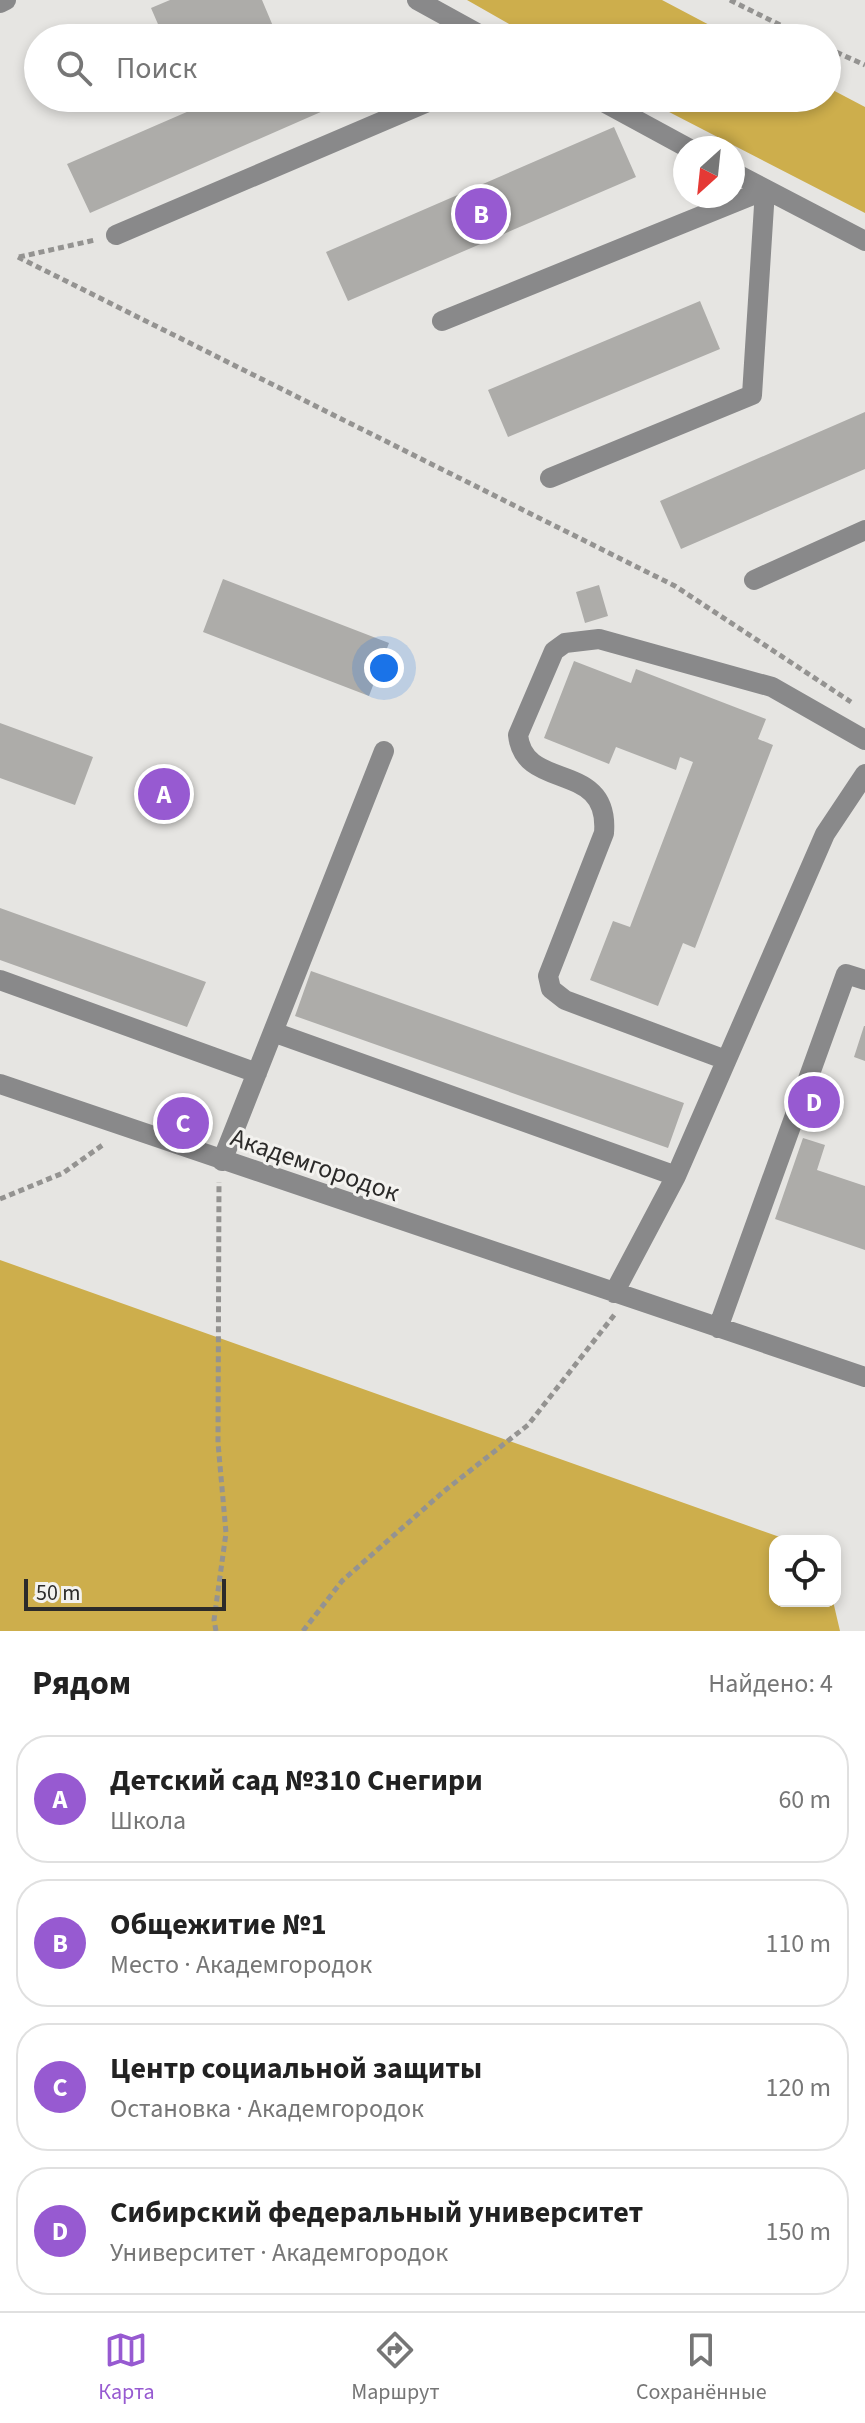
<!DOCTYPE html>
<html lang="ru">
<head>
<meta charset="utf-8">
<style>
  body { margin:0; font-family:"Source Sans 3",sans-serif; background:#f6f6f6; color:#222 }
  .controls { position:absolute; right:24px; bottom:24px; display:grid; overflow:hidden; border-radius:16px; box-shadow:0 4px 12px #0003 }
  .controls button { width:72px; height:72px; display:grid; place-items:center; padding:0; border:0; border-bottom:2px solid #e0e0e0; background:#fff; color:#222; font:40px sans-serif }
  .compass { position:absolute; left:673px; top:136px; width:72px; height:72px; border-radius:50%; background:#fff; box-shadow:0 4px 12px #0003; rotate:207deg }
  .scale { position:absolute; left:24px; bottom:20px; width:202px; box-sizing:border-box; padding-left:8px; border:4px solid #2c2b2a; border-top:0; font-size:22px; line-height:28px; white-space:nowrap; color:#2c2b2a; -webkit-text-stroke:6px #f3f2ef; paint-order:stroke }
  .you { position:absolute; left:384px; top:668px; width:28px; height:28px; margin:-20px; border:6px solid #fff; border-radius:50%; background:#1a73e8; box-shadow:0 0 0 12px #1a73e833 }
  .badge { display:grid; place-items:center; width:52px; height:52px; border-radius:50%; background:#975ad1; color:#fff; font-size:26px; font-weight:700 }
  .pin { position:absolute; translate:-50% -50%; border:4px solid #fff; box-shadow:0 2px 8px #0006 }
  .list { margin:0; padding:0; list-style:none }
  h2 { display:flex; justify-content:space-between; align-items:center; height:104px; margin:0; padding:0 32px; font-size:34px }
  h2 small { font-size:26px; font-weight:400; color:#767676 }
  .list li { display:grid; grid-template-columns:52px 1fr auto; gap:24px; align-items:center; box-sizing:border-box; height:128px; margin:0 16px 16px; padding:0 16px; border:2px solid #e0e0e0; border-radius:32px }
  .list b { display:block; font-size:30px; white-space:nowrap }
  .list p { margin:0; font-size:26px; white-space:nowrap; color:#767676 }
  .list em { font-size:26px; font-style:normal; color:#767676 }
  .icon { flex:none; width:44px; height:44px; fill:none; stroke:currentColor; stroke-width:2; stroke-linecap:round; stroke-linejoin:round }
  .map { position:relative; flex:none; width:865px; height:1631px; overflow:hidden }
  .search { position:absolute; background:#fff; box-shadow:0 4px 12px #0003; left:24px; right:24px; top:24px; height:88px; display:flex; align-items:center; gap:20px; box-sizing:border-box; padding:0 28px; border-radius:44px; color:#767676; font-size:30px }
  .sheet { height:680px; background:#fff }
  nav { display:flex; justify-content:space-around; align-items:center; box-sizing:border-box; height:112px; border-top:2px solid #e0e0e0; background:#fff; font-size:22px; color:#767676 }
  nav a { display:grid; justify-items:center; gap:4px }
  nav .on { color:#975ad1 }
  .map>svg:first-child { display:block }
  .forest { fill:#cdae4c }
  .building { fill:#adaca9 }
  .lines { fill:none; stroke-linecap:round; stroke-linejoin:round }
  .path { stroke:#949391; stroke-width:5; stroke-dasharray:6 4; stroke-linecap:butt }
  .minor { stroke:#89898a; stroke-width:20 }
  .labels { text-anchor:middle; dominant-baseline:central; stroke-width:6; stroke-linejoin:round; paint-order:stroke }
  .street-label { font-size:26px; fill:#2c2b2a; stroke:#f3f2ef }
</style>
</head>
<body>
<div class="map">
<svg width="865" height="1631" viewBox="0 0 865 1631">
  <rect width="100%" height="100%" fill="#e6e5e2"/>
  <path class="forest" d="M467 0H662L734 38H534Z
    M827 87 865 107V213L642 98H827Z
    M0 1260 791 1541H775V1601H833L840 1631H0Z"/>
  <path class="building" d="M170 0H262L278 38H164L151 8Z
    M219 98H336L339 104 90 213 67 164Z
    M614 127 636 177 348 301 326 252Z
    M700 301 720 349 508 437 488 390Z
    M865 412V469L681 549 660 501Z
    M223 579 389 643 369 696 203 632Z
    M599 585 608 616 585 623 576 592Z
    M574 661 631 683 636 669 766 719 758 739 773 745 695 948 683 943 658 1006 590 980 613 921 630 927 693 762 680 757 676 770 616 747 609 764 544 738Z
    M0 723 93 757 75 805 0 778Z
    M0 908 206 982 187 1027 0 960Z
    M311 971 684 1103 668 1148 295 1016Z
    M864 1026H865V1061L854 1057Z
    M803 1138 825 1145 817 1170 865 1186V1250L775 1219Z"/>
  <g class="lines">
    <path class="path" d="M730 0 806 38
      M827 48 865 65
      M18 257 675 586 851 702
      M19 257 95 240
      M0 1199 63 1173 104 1144
      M216 1631 214 1620 226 1533 218 1443 219 1182
      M303 1631 342 1581 443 1492 528 1425 615 1314"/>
    <path class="minor" d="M417 0 486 38
      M0 3 6 0
      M596 98 688 148
      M733 172 865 241
      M116 235 437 98
      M442 321 765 190 752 395 550 478
      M754 580 865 530
      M0 980 257 1073
      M273 1032 676 1176
      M726 1060 565 1000 551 989 548 976 604 833C610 759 524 793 518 735L554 651 565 643 599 639 772 687 865 740
      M0 1084 865 1377
      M222 1161 384 751
      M614 1293 676 1176 825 834 865 774
      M718 1328 846 974 865 980"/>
  </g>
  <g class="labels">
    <g class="street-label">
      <text transform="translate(315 1165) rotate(19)">Академгородок</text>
    </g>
  </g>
</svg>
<div class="controls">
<button><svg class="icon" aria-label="locate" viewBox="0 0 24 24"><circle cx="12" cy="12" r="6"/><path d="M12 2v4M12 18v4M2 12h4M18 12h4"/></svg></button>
</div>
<svg class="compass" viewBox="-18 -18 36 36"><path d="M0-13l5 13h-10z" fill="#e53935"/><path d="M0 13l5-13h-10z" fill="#767676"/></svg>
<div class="scale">50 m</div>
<div class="you"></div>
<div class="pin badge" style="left:164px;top:794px">A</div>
<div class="pin badge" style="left:481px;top:214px">B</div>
<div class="pin badge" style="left:183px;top:1123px">C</div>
<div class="pin badge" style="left:814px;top:1102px">D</div>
<div class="search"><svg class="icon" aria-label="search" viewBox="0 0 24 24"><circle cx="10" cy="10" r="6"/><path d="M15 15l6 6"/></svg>Поиск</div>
</div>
<section class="sheet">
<h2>Рядом<small>Найдено: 4</small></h2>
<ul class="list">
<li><span class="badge">A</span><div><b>Детский сад №310 Снегири</b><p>Школа</p></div><em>60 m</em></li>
<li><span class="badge">B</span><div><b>Общежитие №1</b><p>Место · Академгородок</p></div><em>110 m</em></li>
<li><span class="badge">C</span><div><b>Центр социальной защиты</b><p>Остановка · Академгородок</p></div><em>120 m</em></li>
<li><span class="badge">D</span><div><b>Сибирский федеральный университет</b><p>Университет · Академгородок</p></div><em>150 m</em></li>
</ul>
</section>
<nav>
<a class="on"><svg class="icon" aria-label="map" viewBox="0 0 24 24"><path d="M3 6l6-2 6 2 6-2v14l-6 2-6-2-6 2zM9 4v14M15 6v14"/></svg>Карта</a>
<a><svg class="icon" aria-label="directions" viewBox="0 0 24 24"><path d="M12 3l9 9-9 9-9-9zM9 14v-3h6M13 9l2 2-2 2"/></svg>Маршрут</a>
<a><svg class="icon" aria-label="saved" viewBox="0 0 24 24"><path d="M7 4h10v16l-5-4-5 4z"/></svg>Сохранённые</a>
</nav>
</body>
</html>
